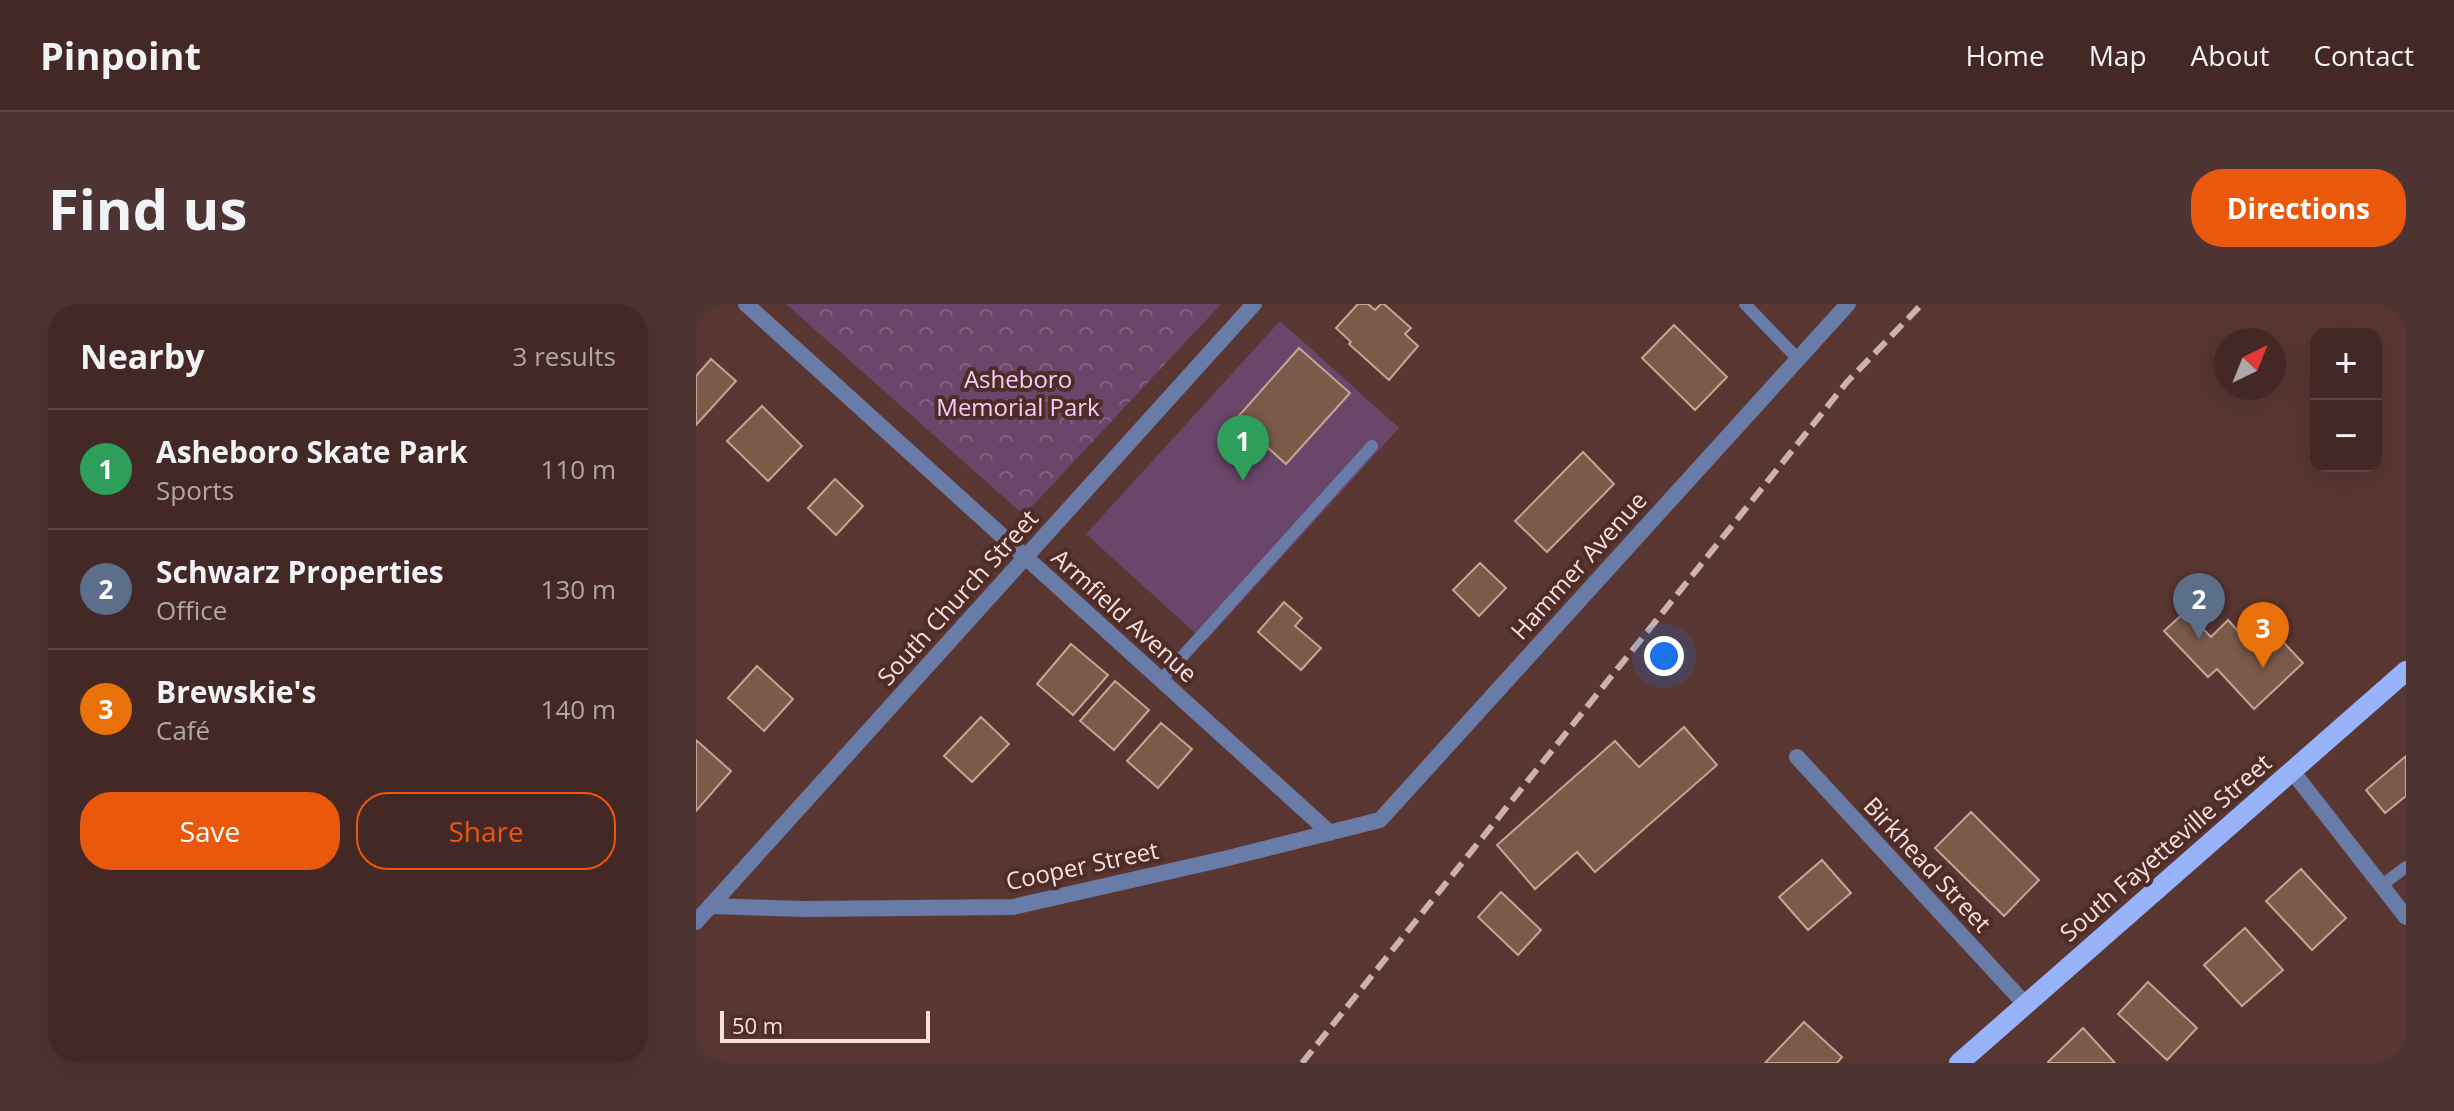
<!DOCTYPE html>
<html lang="en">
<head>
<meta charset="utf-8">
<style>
  body { margin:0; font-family:"Open Sans",sans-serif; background:#4d3432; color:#f1f3f6 }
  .controls { position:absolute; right:24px; top:24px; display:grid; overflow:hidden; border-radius:16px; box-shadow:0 8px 32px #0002 }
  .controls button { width:72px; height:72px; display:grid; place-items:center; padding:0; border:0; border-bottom:2px solid #5b4443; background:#432826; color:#f1f3f6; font:40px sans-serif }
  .compass { position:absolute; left:1518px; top:24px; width:72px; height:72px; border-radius:50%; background:#432826; box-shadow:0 8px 32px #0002; rotate:43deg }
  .scale { position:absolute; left:24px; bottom:20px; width:210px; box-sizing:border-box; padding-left:8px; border:4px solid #f7e0dd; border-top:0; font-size:22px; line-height:28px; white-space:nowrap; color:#f7e0dd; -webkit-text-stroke:6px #4e2c28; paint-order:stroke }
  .you { position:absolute; left:968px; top:352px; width:28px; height:28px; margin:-20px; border:6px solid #fff; border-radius:50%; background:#1a73e8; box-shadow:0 0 0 12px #1a73e833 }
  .badge { display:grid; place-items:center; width:52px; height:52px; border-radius:50%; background:#ea580c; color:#fff; font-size:26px; font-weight:700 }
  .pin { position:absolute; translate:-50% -66px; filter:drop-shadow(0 2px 4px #0008) }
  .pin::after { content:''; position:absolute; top:42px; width:28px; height:24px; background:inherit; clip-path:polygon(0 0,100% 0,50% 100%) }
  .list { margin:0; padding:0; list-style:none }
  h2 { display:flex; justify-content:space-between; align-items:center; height:104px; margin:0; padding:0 32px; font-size:34px }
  h2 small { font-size:26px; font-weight:400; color:#afa6a7 }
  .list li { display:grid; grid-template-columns:52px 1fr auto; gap:24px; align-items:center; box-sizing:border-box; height:120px; padding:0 32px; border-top:2px solid #5b4443 }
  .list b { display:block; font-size:30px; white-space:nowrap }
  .list p { margin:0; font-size:26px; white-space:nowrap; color:#afa6a7 }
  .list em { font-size:26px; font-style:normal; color:#afa6a7 }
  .actions { display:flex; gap:16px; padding:24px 32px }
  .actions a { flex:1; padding:18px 0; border:2px solid #ea580c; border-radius:32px; text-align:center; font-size:28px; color:#ea580c }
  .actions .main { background:#ea580c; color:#fff }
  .map { position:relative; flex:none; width:1710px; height:759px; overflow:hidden; border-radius:32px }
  header { display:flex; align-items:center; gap:48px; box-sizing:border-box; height:112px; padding:0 40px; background:#432826; border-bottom:2px solid #5b4443 }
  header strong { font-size:38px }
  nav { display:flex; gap:44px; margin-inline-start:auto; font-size:28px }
  .intro { display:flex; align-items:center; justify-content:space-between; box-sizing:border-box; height:192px; padding:0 48px }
  h1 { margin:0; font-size:56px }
  .button { padding:20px 36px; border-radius:32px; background:#ea580c; color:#fff; font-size:28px; font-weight:700 }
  main { display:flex; gap:48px; padding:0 48px }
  aside { flex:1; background:#432826; border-radius:32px; box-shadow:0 8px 32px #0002 }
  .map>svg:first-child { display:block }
  .grass { fill:#6b466b }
  .forest { fill:url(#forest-crowns) }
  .building { fill:#7b5a4a; stroke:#c8a391; stroke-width:2 }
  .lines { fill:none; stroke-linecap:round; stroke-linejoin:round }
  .service { stroke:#697ba7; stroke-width:12 }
  .minor { stroke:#697ba7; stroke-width:16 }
  .tertiary { stroke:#697ba7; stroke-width:16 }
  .primary { stroke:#97b4fb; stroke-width:20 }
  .rail { stroke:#ccb2af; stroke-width:6; stroke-dasharray:16 8; stroke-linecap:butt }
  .labels { text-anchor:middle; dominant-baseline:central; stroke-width:8; stroke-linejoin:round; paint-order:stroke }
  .park-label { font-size:24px; fill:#f8cbf7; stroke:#4e2c28 }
  .street-label { font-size:24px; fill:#f7e0dd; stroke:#4e2c28 }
</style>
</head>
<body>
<header>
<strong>Pinpoint</strong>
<nav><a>Home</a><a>Map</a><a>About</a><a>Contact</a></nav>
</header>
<div class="intro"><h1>Find us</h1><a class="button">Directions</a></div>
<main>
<aside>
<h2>Nearby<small>3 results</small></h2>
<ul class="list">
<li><span class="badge" style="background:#2e9e5b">1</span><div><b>Asheboro Skate Park</b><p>Sports</p></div><em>110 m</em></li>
<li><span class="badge" style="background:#5c6f8a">2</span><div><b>Schwarz Properties</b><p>Office</p></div><em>130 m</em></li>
<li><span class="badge" style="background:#e8710a">3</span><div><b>Brewskie's</b><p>Café</p></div><em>140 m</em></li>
</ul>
<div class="actions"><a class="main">Save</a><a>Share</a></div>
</aside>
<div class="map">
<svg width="1710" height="759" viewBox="0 0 1710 759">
  <defs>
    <pattern id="forest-crowns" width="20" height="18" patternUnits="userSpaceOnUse" patternTransform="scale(2)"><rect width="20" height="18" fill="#6b466b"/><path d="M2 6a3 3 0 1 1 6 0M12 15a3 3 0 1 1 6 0" fill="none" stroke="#816080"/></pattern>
  </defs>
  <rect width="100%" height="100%" fill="#593632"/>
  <path class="grass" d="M584 17 703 124 509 338 390 230Z"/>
  <path class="forest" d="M90 0H525L328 211Z"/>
  <path class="building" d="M662 0H672L679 6 685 0H688L715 24 709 30 722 42 693 76 653 40 655 38 640 24Z
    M978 21 1031 73 999 106 946 54Z
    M603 44 654 89 590 160 540 115Z
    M15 55 40 77 0 121V72Z
    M66 102 106 142 72 177 31 137Z
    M887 148 918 180 851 248 819 217Z
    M139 175 167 202 140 231 112 204Z
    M784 259 810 284 783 312 757 286Z
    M588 298 606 314 599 322 625 344 605 366 562 328Z
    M1490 307 1515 333 1532 316 1554 340 1573 323 1607 359 1558 405 1521 365 1512 373 1468 327Z
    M375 340 412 371 377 411 341 380Z
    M61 362 97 395 68 427 32 394Z
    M419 377 453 406 418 446 384 417Z
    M285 413 313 440 276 478 248 452Z
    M465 419 496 445 462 484 431 457Z
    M988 423 1021 461 899 568 881 548 839 585 801 541 919 437 943 463Z
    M0 436 35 467 0 507Z
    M1710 452V492L1689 509 1670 486Z
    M1275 508 1343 576 1308 612 1239 544Z
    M1126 556 1155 589 1112 626 1083 593Z
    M1605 565 1650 614 1616 646 1570 597Z
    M805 588 845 626 822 651 782 613Z
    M1549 624 1587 666 1546 702 1508 661Z
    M1452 678 1501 724 1471 756 1422 710Z
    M1108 718 1146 753 1141 759H1069Z
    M1387 724 1419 759H1353L1352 758Z"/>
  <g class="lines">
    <path class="service" d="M1049 0 1101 54
      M466 375 676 142
      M1686 581 1710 563"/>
    <path class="minor" d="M50 0 634 529
      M1101 453 1329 700
      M1596 467 1710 613
      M14 602 109 605 317 603 528 555 684 516 1152 0"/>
    <path class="tertiary" d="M0 618 558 0"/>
    <path class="primary" d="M1263 759 1710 367"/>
    <path class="rail" d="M606 759 1151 78 1226 0"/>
  </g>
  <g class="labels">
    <g class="park-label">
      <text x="322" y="74">Asheboro<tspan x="322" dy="28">Memorial Park</tspan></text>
    </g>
    <g class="street-label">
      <text transform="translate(882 261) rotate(-48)">Hammer Avenue</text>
      <text transform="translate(261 293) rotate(-48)">South Church Street</text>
      <text transform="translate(429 311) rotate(42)">Armfield Avenue</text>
      <text transform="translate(1469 543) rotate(-41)">South Fayetteville Street</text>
      <text transform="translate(1232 560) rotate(47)">Birkhead Street</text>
      <text transform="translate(386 561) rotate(-12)">Cooper Street</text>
    </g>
  </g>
</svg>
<div class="controls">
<button>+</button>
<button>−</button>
</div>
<svg class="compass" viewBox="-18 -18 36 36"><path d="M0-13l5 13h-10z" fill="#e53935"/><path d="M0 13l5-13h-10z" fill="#afa6a7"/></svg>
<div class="scale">50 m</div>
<div class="you"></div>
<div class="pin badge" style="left:547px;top:177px;background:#2e9e5b">1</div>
<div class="pin badge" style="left:1503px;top:335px;background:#5c6f8a">2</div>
<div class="pin badge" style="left:1567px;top:364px;background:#e8710a">3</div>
</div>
</main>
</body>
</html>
